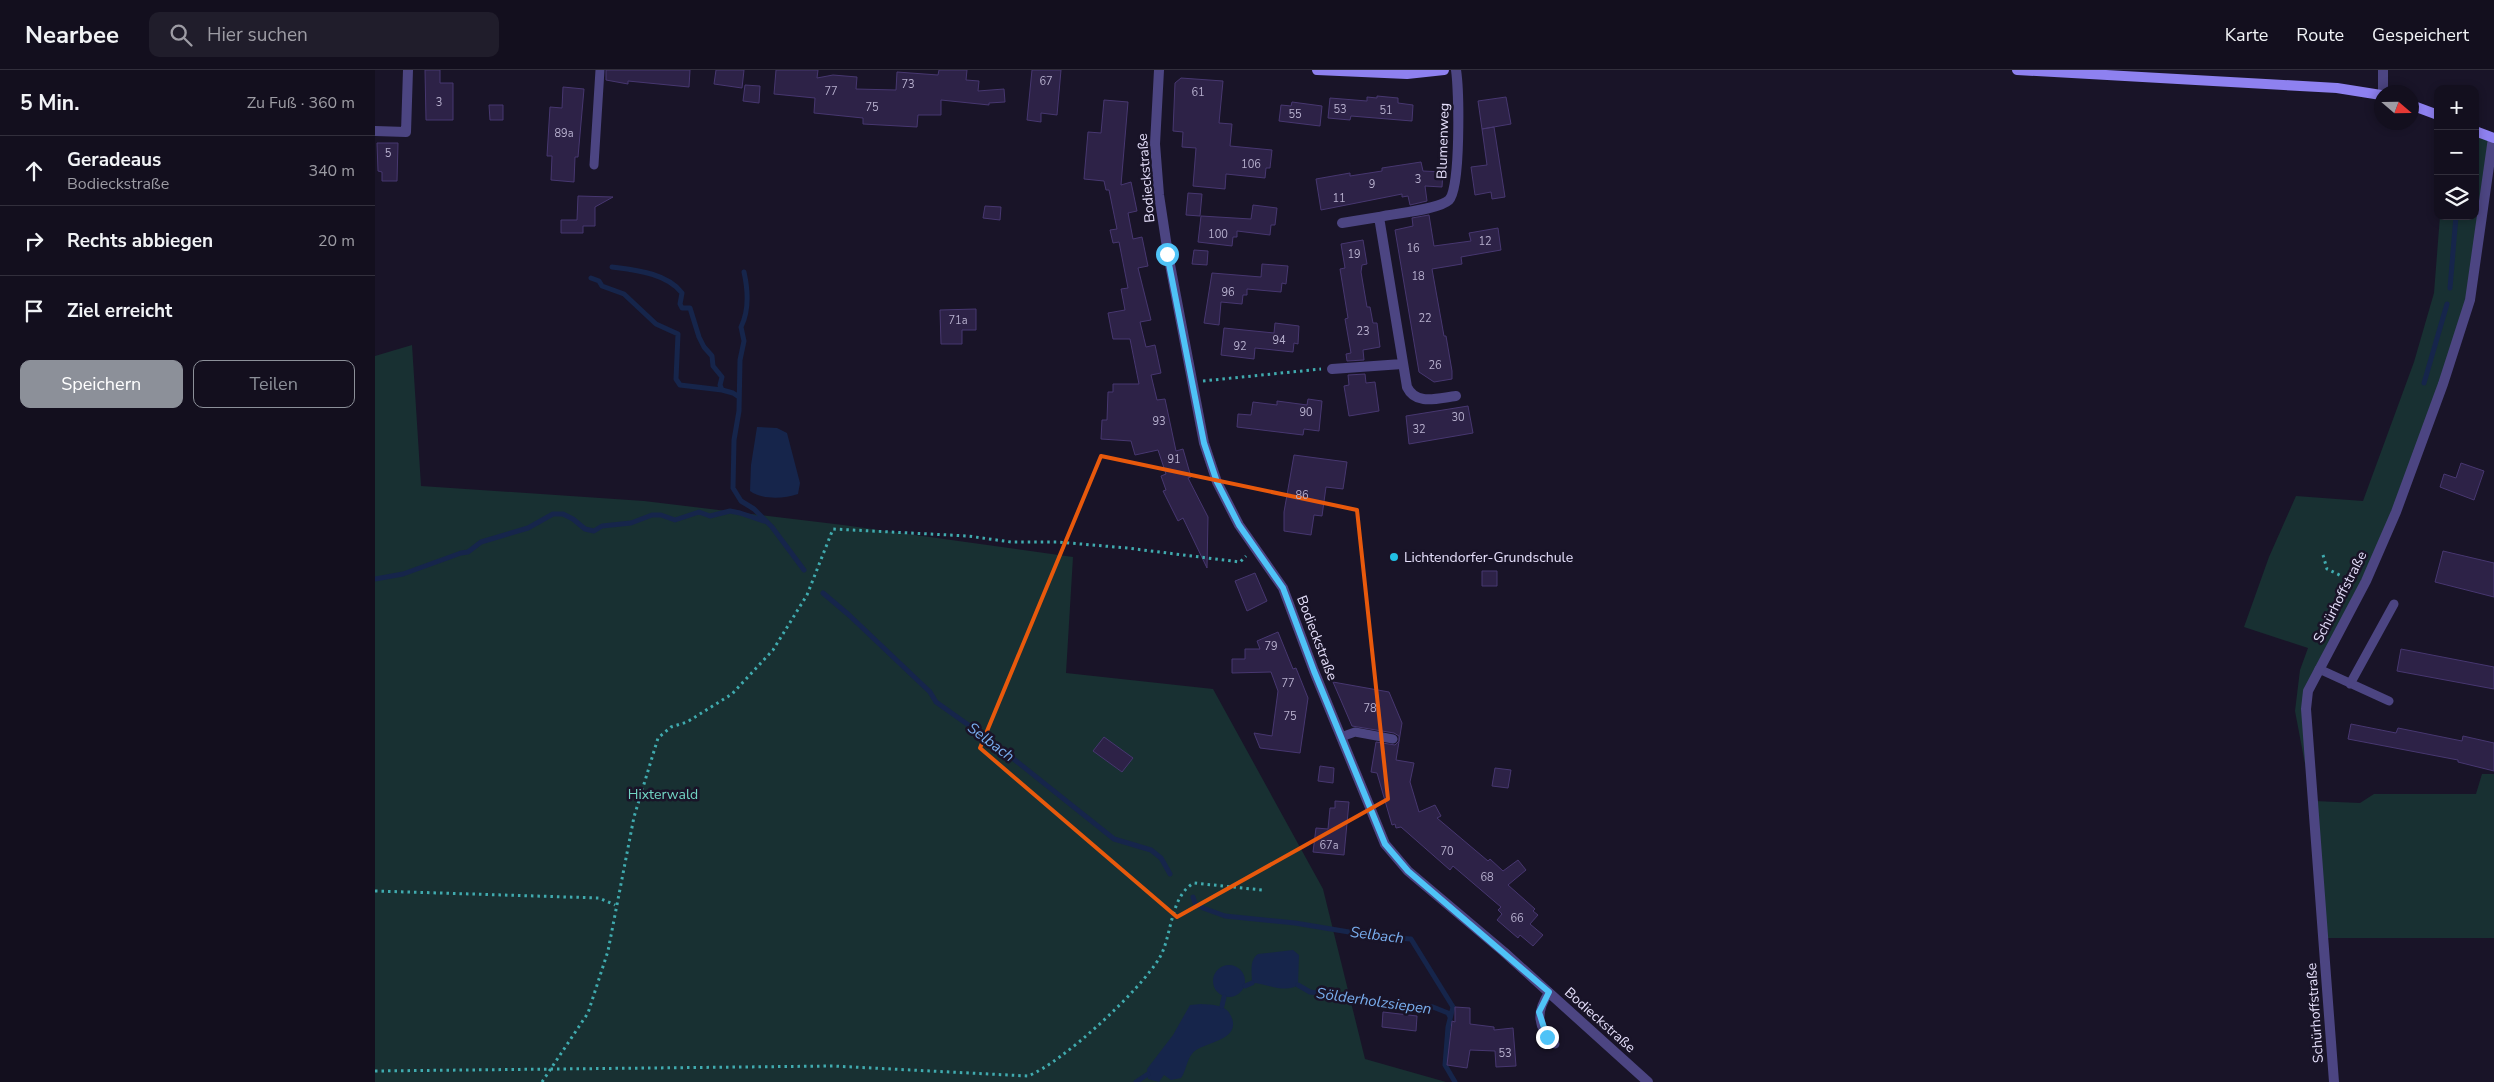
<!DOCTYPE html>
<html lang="de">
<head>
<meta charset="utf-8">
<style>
  body { margin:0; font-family:"Nunito Sans",sans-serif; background:#201d2b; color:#f1f3f6 }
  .controls { position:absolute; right:15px; top:15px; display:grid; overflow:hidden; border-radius:10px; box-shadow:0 2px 8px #0003 }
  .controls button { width:45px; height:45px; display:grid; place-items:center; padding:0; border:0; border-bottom:1px solid #322f3c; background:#130f1e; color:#f1f3f6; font:25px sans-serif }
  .compass { position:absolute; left:1999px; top:15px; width:45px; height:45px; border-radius:50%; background:#130f1e; box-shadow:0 2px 8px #0003; rotate:110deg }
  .stop { position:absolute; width:15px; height:15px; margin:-11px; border:4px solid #4fc3f7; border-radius:50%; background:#fff }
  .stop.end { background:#4fc3f7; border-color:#fff; box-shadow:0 1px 5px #0008 }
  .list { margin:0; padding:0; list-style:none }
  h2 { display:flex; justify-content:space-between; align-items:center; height:65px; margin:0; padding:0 20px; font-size:21px }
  h2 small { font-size:16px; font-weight:400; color:#9d9ca4 }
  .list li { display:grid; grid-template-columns:32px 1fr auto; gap:15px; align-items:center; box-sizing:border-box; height:70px; padding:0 20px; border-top:1px solid #322f3c }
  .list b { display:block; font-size:19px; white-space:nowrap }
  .list p { margin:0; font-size:16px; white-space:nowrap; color:#9d9ca4 }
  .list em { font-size:16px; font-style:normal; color:#9d9ca4 }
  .actions { display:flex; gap:10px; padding:15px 20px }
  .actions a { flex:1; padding:11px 0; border:1px solid #8c9099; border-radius:10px; text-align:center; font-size:18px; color:#8c9099 }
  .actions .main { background:#8c9099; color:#fff }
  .icon { flex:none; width:28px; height:28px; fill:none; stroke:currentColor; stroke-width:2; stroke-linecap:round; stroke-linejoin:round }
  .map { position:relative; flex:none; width:2119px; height:1012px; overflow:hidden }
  header { display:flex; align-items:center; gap:30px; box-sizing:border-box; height:70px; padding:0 25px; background:#130f1e; border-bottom:1px solid #322f3c }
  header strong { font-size:24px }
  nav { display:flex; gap:28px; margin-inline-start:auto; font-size:18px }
  .search { width:350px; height:45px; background:#201d2b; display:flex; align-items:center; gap:12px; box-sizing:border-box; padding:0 18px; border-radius:10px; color:#9d9ca4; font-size:19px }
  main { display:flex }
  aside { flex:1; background:#130f1e }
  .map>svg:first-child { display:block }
  .green { fill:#183032 }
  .water { fill:#16254b }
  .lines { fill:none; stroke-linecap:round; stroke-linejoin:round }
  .stream { stroke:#16254b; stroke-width:5 }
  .building { fill:#2d2247; stroke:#473770 }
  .path { stroke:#40abaf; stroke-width:3; stroke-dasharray:2.5 4; stroke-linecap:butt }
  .lane { stroke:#4c4582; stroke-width:9 }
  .street { stroke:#4c4582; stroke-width:10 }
  .secondary { stroke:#8e81f0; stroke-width:10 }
  .route { stroke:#4fc3f7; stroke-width:6 }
  .marked { fill:none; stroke:#e8590c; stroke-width:4; stroke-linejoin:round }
  .poi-dot { fill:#22c0e4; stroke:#191428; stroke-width:2 }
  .labels { text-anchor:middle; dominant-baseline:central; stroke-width:5; stroke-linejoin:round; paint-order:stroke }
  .number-label { font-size:11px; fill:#b7b0ce }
  .street-label { font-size:14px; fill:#e5dffb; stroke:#191428 }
  .poi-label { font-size:14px; fill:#e5dffb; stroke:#191428; text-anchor:start }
  .park-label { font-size:14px; fill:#72d4c4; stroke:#191428 }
  .water-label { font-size:15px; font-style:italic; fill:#79aeef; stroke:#191428 }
</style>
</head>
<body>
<header>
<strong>Nearbee</strong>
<div class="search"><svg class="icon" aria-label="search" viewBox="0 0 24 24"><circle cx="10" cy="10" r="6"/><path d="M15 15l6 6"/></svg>Hier suchen</div>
<nav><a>Karte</a><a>Route</a><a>Gespeichert</a></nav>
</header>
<main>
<aside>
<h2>5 Min.<small>Zu Fuß · 360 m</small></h2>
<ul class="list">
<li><svg class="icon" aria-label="ahead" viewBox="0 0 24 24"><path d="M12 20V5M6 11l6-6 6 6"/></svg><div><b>Geradeaus</b><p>Bodieckstraße</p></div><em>340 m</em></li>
<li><svg class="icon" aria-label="right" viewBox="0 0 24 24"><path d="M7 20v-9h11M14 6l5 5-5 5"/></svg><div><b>Rechts abbiegen</b></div><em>20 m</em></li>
<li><svg class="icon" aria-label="arrive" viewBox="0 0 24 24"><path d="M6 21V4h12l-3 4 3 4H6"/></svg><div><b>Ziel erreicht</b></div></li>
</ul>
<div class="actions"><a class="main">Speichern</a><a>Teilen</a></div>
</aside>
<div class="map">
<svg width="2119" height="1012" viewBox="0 0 2119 1012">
  <rect width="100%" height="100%" fill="#191428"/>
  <path class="green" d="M2100 63 2117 70 2093 230 2020 440 1932 622 1937 731 1920 641 1925 600 1933 578 1869 557 1894 487 1921 426 1988 431 2039 292 2059 223 2065 146H2100Z
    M37 275 46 416 269 431 468 455 698 487 691 603 838 619 948 819 990 989 1071 1012H0V286Z
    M2107 704H2119V868H1949L1939 731 1985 733 1999 724H2101Z"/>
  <path class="water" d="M382 357 402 358 412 363 425 413 423 424C409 429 387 430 375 421L376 395Z
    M918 880 924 885 923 915C910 924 891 913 877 913 877 903 874 890 883 884Z
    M838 911a16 16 0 1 1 32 0a16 16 0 1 1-32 0Z
    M826 934C837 935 851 934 856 946 868 972 825 972 817 984 812 989 811 1001 806 1008L796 1010 789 1005 784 1012 773 1009 772 999 798 965 815 935Z"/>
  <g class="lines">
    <path class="stream" d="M237 197C260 200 292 203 307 223L305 234 307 238H315L324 267 329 277 337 286 338 296 347 307 345 315 347 320 358 323 364 327
      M369 202C373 220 374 241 366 257L369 271 365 290 364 341 359 370 358 418 366 431 379 439 397 457 429 500
      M216 208 224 211 227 216 249 224 281 254 303 264 301 309 305 315 347 320
      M2075 218 2081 146
      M2049 313 2072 234
      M0 509 28 504 86 483 93 482 106 472 153 458 178 444H188L198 449 210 459 219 461 227 456 256 453 277 445H286L300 450 324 442 335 446 355 441 365 443 392 452
      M448 523 474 545 555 622 561 632 616 671 739 769 776 780 786 788 795 804
      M818 827 820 833 828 838 850 846 920 853 1004 867 1036 869 1078 937 1073 957 1070 995 1080 1012
      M923 915 935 922 1058 937 1073 943 1075 947
      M870 916 877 913
      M847 936 849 927
      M761 1012 773 1004"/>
  </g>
  <path class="building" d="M50 0H65V13H78V50H51Z
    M231 0H315L314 17 253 11V14L231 10Z
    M341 0H369L367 18 339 14Z
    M401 0H443L442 8 458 5 482 7 481 19 521 20 522 2 563 5 564 0H592L591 10 604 11 603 21 629 19 630 32 614 33V35L566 30V45H543L542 57 488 54V48L439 43 440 28 399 24Z
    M657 0H686L682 45 666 43V52L652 50Z
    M806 8 848 11 844 53 857 54 855 76 897 80 895 98H891L890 108 851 104 850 119 818 116 821 78 807 77 808 62 798 61 800 13Z
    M370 15 385 16 384 33 368 31Z
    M188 17 209 19 203 87H200L199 112 176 110 177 86H172L175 37 187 38Z
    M1002 26 1023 28V33L1038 35 1037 51 976 46 975 50 953 48 955 28 992 31V27L1002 28Z
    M1131 27 1136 54 1107 59 1103 31Z
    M729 30 753 32 746 115 756 112 762 141 753 143 758 169 767 167 773 196 763 198 776 250 765 252 771 277 780 275 786 303 776 305 782 330 790 329 801 381 808 379 816 407 813 408 833 447 832 498 808 448 803 451 788 421 791 420 786 406 791 404 783 380 760 385 756 371 726 369 727 350H732L733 322H738V314H764L755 269H738L733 243 750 240 746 219 753 218 744 172 738 173 735 160 742 159 734 120H731L729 111 709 109 713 62 726 63Z
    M917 32 947 36 945 56 904 51 906 35 916 36Z
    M114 35H128V50H115Z
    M1119 57 1130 127 1117 129 1116 122 1100 125 1096 97 1112 95 1107 59Z
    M2 73H23L22 111H7V102L3 101Z
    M1046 92 1048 101 1068 102 1067 117 1050 116 1052 131 1035 135 1033 126 1027 127V124L946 140 941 109 975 103V106L1007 101V98Z
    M813 123 827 124 825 146 811 145Z
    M203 126 238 127 220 137V156H208V163H186V150H202Z
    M878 135 902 138 900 155H896L895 165 862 161V167H858L857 176 823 172 826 146 876 149Z
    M610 136 626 137 625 150 608 148Z
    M1054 145 1059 176 1096 171 1094 163 1123 158 1126 180 1086 187 1087 194 1057 199 1069 266H1071L1077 301V309L1059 312 1044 302 1020 160 1038 156 1037 148Z
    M988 170 992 194 987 195 986 202 992 237H995L998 253H1002L1005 277 988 280 989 290 972 291 971 284 976 283 970 249 973 248 965 199 970 198 966 174Z
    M819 180 833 181 832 195 817 194Z
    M887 194 913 196 911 214 907 213 906 222 872 219V225H868L867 234 846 232 844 255 829 253 837 203 886 207Z
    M601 239V260H587V274H566L565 240Z
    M900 253 924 256 923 274 919 273 918 282 880 278 879 289 846 285 849 258 899 263Z
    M990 304 991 313 1000 312 1004 341 974 346 969 316 974 315 973 305Z
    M933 329 947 331 944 361 929 359 928 365 862 357 863 344 876 345 878 332 902 335V331L932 335Z
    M1093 336 1098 363 1034 374 1031 346Z
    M919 385 972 392 968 419 951 417 947 446 939 445 936 465 909 461V442Z
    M2086 393 2109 401 2099 430 2065 417 2069 404 2081 408Z
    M2068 481 2119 493V527L2060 512Z
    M1107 501H1122V516H1107Z
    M880 503 892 531 872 541 860 511Z
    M903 562 918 599 921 598 933 628 925 683 885 678 879 663 897 666 903 621 896 602 857 603V589H870V579H885L882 571Z
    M2026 579 2119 597V619L2022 601Z
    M958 612 1014 622 1027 653 1021 690 1039 693 1035 712 1044 742 1060 735 1066 746 1062 748 1113 791 1115 789 1128 801 1143 790 1151 800 1133 815 1160 839 1158 841 1163 845 1155 854 1168 865 1158 876 1145 865 1143 868 1122 850 1127 844 1123 840 1126 837 1078 796 1075 800 1026 757 1021 758 1020 754 1017 755 1002 703 996 702 1001 672 1020 675 1024 671V666L1019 663 977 656Z
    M1976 654 2021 663 2023 658 2087 671 2088 666 2119 673V701L2083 692V690L1973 669Z
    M729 667 758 688 747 702 718 681Z
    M945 696 959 698 958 713 943 711Z
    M1120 698 1136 700 1133 718 1117 716Z
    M960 731 974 732 969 785 938 782 941 758 953 759 955 738H960Z
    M1080 937 1095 938V954L1119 957V960L1138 958 1141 996 1121 997 1120 981 1095 980 1092 998 1072 995 1077 951 1080 952Z
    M1008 942 1042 946 1041 961 1007 957Z"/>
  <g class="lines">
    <path class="path" d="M828 311 946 299
      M1948 485 1952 499 1977 511
      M0 821 224 828 240 835
      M0 1001 458 996 653 1006C687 993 766 920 785 887 797 866 795 826 819 813L887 820
      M167 1012 213 943 233 881 259 747 283 668 296 657 312 652 357 624 398 580 432 525 458 459 593 466 636 472H683L752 478 865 492 871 486"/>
    <path class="lane" d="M219 95 225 0
      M1944 599 2014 631
      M1975 614 2019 534
      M966 667 980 662 1018 669
      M1174 922C1161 942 1161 957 1180 974"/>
    <path class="street" d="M784 0 780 74 784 125 793 184 829 373 842 412 864 455 908 518 939 601 1010 774 1033 801 1129 882 1273 1012
      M2008 22V0
      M0 61 31 62 33 0
      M967 153 1004 147
      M957 299 1027 294
      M1081 326C1063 328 1041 336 1032 317L1004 147C1020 143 1063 140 1074 130 1086 119 1084 19 1081 0
      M1959 1012 1931 639 1933 621 1991 511 2021 442 2068 314 2095 230 2118 68"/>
    <path class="secondary" d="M942 0 1032 4 1069 0
      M1642 0 1962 18 2006 25
      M2036 35 2063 45
      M2100 61 2119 68"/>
  </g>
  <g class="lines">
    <path class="route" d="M792 184 829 373 842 412 864 455 908 518 939 601 1010 774 1033 801 1174 922 1164 942 1172 967"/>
  </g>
  <path class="marked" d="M726 386 982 440 1013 729 802 847 605 678Z"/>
  <circle class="poi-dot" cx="1019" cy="487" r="5"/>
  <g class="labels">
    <g class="number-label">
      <text x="671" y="11">67</text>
      <text x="533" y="14">73</text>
      <text x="456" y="21">77</text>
      <text x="823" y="22">61</text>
      <text x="64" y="32">3</text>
      <text x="497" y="37">75</text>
      <text x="965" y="39">53</text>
      <text x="1011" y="40">51</text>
      <text x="920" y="44">55</text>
      <text x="189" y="63">89a</text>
      <text x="13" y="83">5</text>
      <text x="876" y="94">106</text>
      <text x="1043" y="109">3</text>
      <text x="997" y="114">9</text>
      <text x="964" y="128">11</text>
      <text x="843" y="164">100</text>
      <text x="1110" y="171">12</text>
      <text x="1038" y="178">16</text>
      <text x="979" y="184">19</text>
      <text x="1043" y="206">18</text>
      <text x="853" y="222">96</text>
      <text x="1050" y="248">22</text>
      <text x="583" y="250">71a</text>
      <text x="988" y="261">23</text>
      <text x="904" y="270">94</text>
      <text x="865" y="276">92</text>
      <text x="1060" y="295">26</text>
      <text x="931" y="342">90</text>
      <text x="1083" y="347">30</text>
      <text x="784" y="351">93</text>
      <text x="1044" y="359">32</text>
      <text x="799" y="389">91</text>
      <text x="927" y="425">86</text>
      <text x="896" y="576">79</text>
      <text x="913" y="613">77</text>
      <text x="995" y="638">78</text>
      <text x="915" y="646">75</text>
      <text x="954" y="775">67a</text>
      <text x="1072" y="781">70</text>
      <text x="1112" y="807">68</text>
      <text x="1142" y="848">66</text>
      <text x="1130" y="983">53</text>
    </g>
    <g class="street-label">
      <text transform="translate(1068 71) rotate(-88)">Blumenweg</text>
      <text transform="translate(771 108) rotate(-95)">Bodieckstraße</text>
      <text transform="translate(1965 527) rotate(-63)">Schürhoffstraße</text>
      <text transform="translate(942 568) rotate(69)">Bodieckstraße</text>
      <text transform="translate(1940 943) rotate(-94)">Schürhoffstraße</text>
      <text transform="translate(1225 950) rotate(42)">Bodieckstraße</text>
    </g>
    <g class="poi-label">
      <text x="1029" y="487">Lichtendorfer-Grundschule</text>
    </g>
    <g class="park-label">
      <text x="288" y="724">Hixterwald</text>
    </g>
    <g class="water-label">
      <text transform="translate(616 672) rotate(37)">Selbach</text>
      <text transform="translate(1002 865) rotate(7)">Selbach</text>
      <text transform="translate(999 931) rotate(8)">Sölderholzsiepen</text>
    </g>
  </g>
</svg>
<div class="controls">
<button>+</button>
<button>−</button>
<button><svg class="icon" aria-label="layers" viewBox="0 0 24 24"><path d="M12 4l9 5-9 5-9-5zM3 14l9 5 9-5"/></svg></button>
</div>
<svg class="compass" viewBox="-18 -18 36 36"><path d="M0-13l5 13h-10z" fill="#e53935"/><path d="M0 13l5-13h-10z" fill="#9d9ca4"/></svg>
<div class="stop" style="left:792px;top:184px"></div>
<div class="stop end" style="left:1172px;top:967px"></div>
</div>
</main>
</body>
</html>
